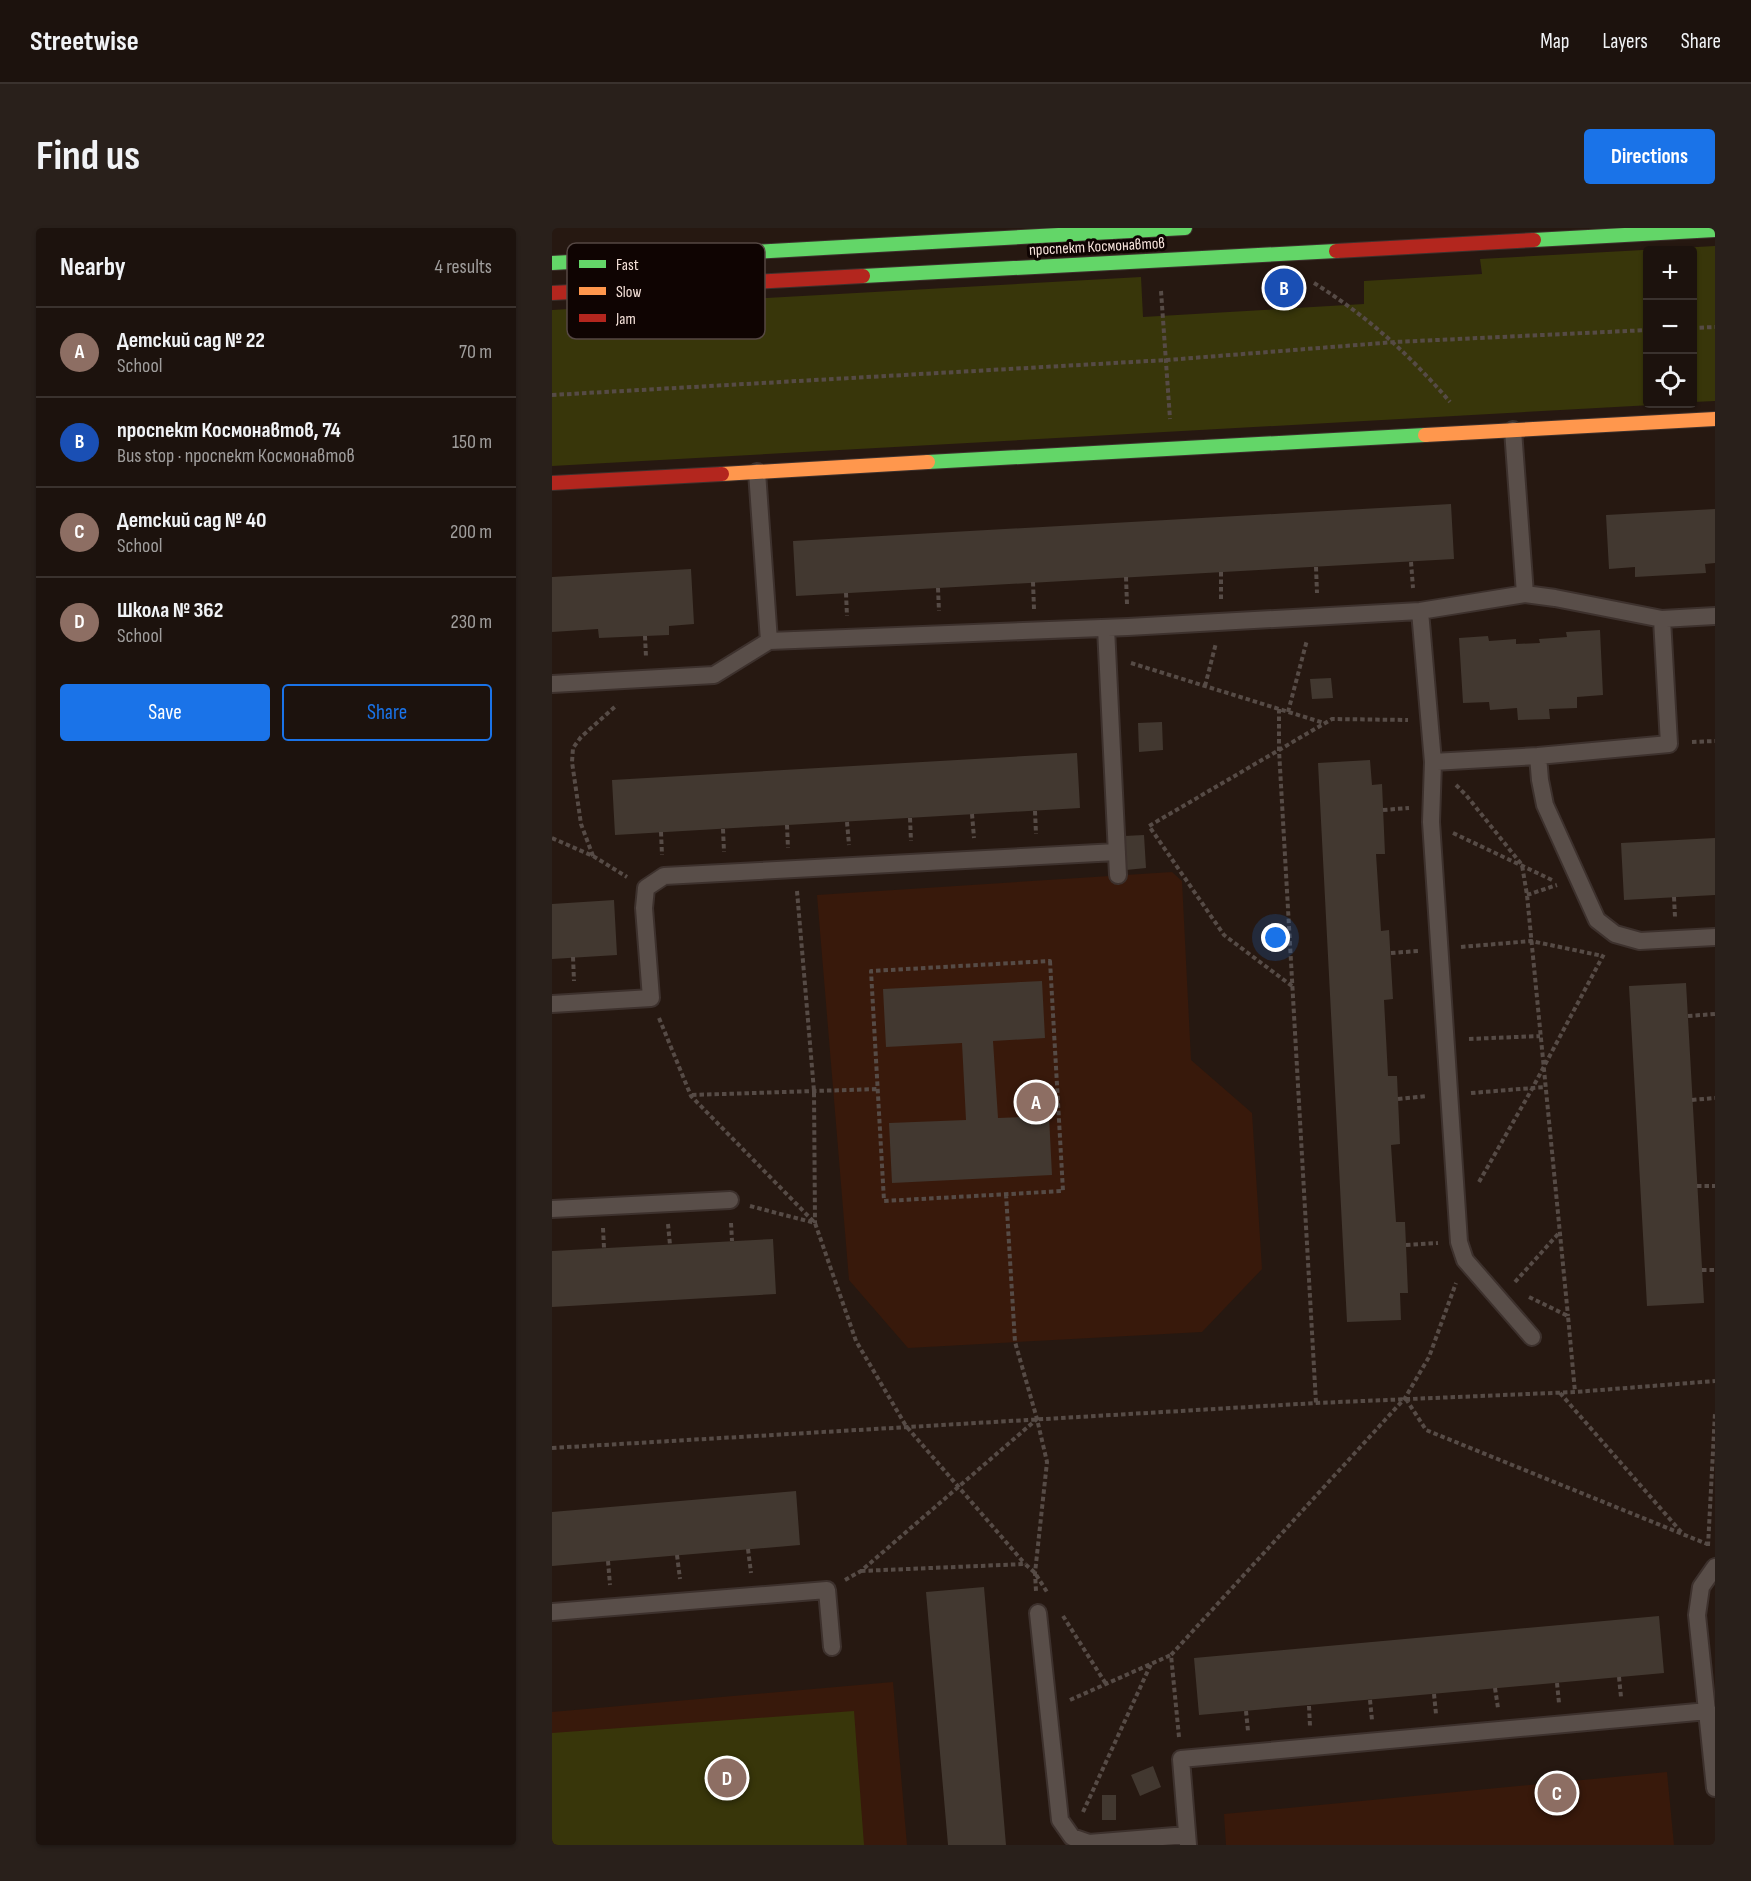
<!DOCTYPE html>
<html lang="en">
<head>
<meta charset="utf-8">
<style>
  body { margin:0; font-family:"Sofia Sans Condensed",sans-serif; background:#29201b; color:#f1f3f6 }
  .controls { position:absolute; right:18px; top:18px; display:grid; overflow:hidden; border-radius:6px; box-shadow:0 2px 4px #0004 }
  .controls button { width:54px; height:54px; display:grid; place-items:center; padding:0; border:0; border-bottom:2px solid #3a322e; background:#1c120d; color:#f1f3f6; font:30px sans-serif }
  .you { position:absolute; left:724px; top:710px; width:21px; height:21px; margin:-15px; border:4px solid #fff; border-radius:50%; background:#1a73e8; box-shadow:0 0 0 9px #1a73e833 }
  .badge { display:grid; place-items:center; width:39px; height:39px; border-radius:50%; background:#1a73e8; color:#fff; font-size:20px; font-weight:700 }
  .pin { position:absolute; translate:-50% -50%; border:3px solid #fff; box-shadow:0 2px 6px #0006 }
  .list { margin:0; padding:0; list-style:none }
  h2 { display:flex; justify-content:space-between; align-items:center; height:78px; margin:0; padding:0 24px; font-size:26px }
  h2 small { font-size:20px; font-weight:400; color:#a09e9d }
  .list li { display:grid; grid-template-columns:39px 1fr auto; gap:18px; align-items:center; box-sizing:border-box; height:90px; padding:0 24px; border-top:2px solid #3a322e }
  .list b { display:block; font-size:22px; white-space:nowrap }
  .list p { margin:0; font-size:20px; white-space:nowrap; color:#a09e9d }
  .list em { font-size:20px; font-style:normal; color:#a09e9d }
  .actions { display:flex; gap:12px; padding:18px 24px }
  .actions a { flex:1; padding:14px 0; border:2px solid #1a73e8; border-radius:6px; text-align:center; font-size:21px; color:#1a73e8 }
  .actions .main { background:#1a73e8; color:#fff }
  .icon { flex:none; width:33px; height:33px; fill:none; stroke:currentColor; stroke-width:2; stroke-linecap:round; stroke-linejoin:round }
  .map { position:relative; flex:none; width:1163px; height:1617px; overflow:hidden; border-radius:6px }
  header { display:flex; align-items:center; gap:36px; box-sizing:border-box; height:84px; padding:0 30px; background:#1c120d; border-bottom:2px solid #3a322e }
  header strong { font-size:28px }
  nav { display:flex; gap:33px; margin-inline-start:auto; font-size:21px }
  .intro { display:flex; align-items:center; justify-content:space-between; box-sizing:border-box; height:144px; padding:0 36px }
  h1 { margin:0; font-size:42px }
  .button { padding:15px 27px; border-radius:6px; background:#1a73e8; color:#fff; font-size:21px; font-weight:700 }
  main { display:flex; gap:36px; padding:0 36px }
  aside { flex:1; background:#1c120d; border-radius:6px; box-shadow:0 2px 4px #0004 }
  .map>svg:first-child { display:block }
  .built { fill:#38190b }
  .green { fill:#38360a }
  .building { fill:#423830 }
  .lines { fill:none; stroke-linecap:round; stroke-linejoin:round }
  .lane-casing { stroke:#3d312d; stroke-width:20 }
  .fast-casing { stroke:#3d312d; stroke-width:16 }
  .slow-casing { stroke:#3d312d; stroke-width:16 }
  .jam-casing { stroke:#3d312d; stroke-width:16 }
  .path { stroke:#564b46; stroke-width:4; stroke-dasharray:4.5 3; stroke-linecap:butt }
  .lane { stroke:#594e49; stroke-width:16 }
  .fast { stroke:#63d668; stroke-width:14 }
  .slow { stroke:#ff974d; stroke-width:14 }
  .jam { stroke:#b3261e; stroke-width:14 }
  .labels { text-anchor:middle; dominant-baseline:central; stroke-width:6; stroke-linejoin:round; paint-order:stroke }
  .street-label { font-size:16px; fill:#f7e3db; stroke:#0f0402 }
  .key { fill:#0f0402; stroke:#554743; stroke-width:1.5 }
  .key-label { font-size:16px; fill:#f7e3db }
</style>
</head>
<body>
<header>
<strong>Streetwise</strong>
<nav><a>Map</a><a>Layers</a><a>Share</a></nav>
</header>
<div class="intro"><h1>Find us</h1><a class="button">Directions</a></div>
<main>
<aside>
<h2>Nearby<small>4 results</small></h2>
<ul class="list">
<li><span class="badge" style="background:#8d6e63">A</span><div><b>Детский сад № 22</b><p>School</p></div><em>70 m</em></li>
<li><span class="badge" style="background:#1a4fb4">B</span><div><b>проспект Космонавтов, 74</b><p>Bus stop · проспект Космонавтов</p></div><em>150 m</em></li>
<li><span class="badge" style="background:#8d6e63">C</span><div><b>Детский сад № 40</b><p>School</p></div><em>200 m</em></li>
<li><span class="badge" style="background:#8d6e63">D</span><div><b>Школа № 362</b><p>School</p></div><em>230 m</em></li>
</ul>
<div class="actions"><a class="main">Save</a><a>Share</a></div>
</aside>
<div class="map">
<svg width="1163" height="1617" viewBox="0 0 1163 1617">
  <rect width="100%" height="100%" fill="#261811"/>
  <path class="built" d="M620 644 630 653 639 832 700 885 710 1041 650 1104 356 1120 297 1052 265 667Z
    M341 1454 355 1617H0V1484Z
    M1115 1544 1122 1617H674L672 1586Z"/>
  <path class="green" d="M1163 18V173L1141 174 1140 22H1096V176H1118L0 238V82L589 49 591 89 812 76V53L930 46 928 31Z
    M302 1483 312 1617H0V1505Z"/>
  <path class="building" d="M899 276 902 331 244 368 241 313Z
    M1163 281V335L1153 336 1154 345 1083 349V339L1057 341 1054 287Z
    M139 341 142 396 117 398V407L93 408 47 410 46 401 0 404V349Z
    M1048 402 1051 467 1025 469V480L997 481 998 491 966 492 965 480 938 482 937 474 911 475 907 410 936 408 937 413 964 411V416L988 415 987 411 1015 409 1014 404Z
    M779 450 781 470 760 471 758 451Z
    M610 494 611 522 587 524 586 495Z
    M525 525 528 580 63 607 60 552Z
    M818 532 820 557 830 556 833 626H824L829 703 837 702 841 771 832 772 836 848H845L848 916 839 917 844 994H853L856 1065H848L849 1092 795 1094 766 535Z
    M592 607 594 640 574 642 572 608Z
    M1163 610V667L1072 672 1069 615Z
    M62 672 65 727 0 731V676Z
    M490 753 493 810 441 813 446 890 497 888 500 947 340 955 337 895 414 892 410 815 334 819 331 761Z
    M1134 755 1152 1075 1095 1078 1077 758Z
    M221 1011 224 1066 0 1079V1023Z
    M244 1263 248 1317 0 1338V1284Z
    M432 1359 454 1617H396L374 1364Z
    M1107 1388 1112 1445 647 1487 642 1430Z
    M601 1538 609 1559 588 1568 579 1547Z
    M550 1567H564V1592H550Z"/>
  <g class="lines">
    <g class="lane-casing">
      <path id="lane" d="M961 202 973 366
        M205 244 217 413
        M868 383 881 534 879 594 907 1014 913 1032 980 1109
        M554 400 566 647
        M0 456 162 447 217 413 576 399 868 383 973 366 1003 370 1110 391 1163 388
        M986 528 1117 516 1110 391
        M881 534 986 528 988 552 993 577 1045 692 1063 706 1088 713 1163 709
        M0 776 99 770 92 680 94 660 112 648 565 624
        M0 981 178 972
        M1163 1339 1149 1359 1145 1387 1163 1560
        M0 1384 275 1362 280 1419
        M486 1385 508 1592 520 1609 537 1615 635 1607
        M636 1617 629 1531 1156 1483"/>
    </g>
    <g class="fast-casing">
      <path id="fast" d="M982 12 1163 2
        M0 35 633 0
        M311 48 784 23
        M376 234 873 207"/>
    </g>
    <g class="slow-casing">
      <path id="slow" d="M873 207 1163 191
        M170 246 376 234"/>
    </g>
    <g class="jam-casing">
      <path id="jam" d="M784 23 982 12
        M0 65 311 48
        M0 255 170 246"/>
    </g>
    <path class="path" d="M762 55C815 88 857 126 898 174
      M609 63 618 191
      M1140 100 1163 99
      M0 167 615 132 843 114 1096 102
      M859 334 861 360
      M764 339 765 365
      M669 344V372
      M574 349 575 376
      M481 354 482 381
      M386 360 387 383
      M294 365 295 388
      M93 408 94 429
      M579 435 772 495
      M653 458 664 415
      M727 481V522L764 1175
      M736 484 755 412
      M1140 514 1163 513
      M904 557 914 567 970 637 975 667 1016 1088
      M831 582 857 580
      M483 583 484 606
      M420 586 422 610
      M358 590 359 613
      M295 594 297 617
      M235 597 236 620
      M171 601 172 624
      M109 604 110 627
      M901 605 1000 652
      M0 610 41 628 75 649
      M41 628 29 596 20 534 21 520 29 509 65 477
      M245 663 262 863 263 995
      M975 667 1005 657
      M1122 669 1123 689
      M909 719 979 713 1051 728
      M839 725 866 723
      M21 729 22 753
      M498 733 511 963 332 973 319 743Z
      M740 758 672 707 597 598 780 491 856 492
      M1136 788 1163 786
      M107 790 139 868 262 994
      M917 811 988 808
      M919 865 993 859
      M140 867 325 861
      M846 871 875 868
      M1140 872 1163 870
      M927 954 980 861 1053 724
      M1145 958H1163
      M454 966 463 1114 485 1191 495 1234 483 1345 484 1363
      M198 978 263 995 304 1113 354 1198 473 1336
      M179 995 180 1013
      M116 996 118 1017
      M51 1000 52 1020
      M854 1017 886 1015
      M1150 1042H1163
      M963 1054 1006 1006
      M977 1069 1016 1088 1023 1164
      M1008 1165 1130 1305
      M854 1171 874 1202 1155 1316
      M0 1220 764 1175 1023 1164 1163 1153
      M1156 1318 1163 1185
      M196 1321 199 1345
      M125 1327 128 1351
      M56 1333 58 1357
      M309 1343 473 1336 483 1345 495 1364
      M293 1352 309 1343 485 1191
      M511 1388 554 1456
      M1067 1449 1069 1469
      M1005 1455 1007 1475
      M943 1460 946 1480
      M882 1466 884 1486
      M518 1472 619 1427
      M818 1472 820 1492
      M757 1478 758 1498
      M694 1483 696 1503
      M627 1509 619 1427 853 1170 877 1129 904 1055
      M531 1584 599 1436"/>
    <use href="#lane" class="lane"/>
    <use href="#fast" class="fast"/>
    <use href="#slow" class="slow"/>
    <use href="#jam" class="jam"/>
  </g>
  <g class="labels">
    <g class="street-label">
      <text transform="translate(545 19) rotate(-3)">проспект Космонавтов</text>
    </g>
  </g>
  <rect x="15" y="15" width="198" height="96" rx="9" class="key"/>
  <rect x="27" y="32" width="27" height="8" fill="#63d668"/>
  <rect x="27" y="59" width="27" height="8" fill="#ff974d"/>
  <rect x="27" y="86" width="27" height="8" fill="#b3261e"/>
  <g class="key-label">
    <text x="64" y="42">Fast</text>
    <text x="64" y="69">Slow</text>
    <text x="64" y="96">Jam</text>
  </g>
</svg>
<div class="controls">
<button>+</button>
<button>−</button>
<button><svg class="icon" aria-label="locate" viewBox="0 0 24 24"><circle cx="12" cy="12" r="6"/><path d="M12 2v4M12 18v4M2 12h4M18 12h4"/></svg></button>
</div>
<div class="you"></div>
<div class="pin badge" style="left:484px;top:874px;background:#8d6e63">A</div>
<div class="pin badge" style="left:732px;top:60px;background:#1a4fb4">B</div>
<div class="pin badge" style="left:1005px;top:1565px;background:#8d6e63">C</div>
<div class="pin badge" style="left:175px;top:1550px;background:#8d6e63">D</div>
</div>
</main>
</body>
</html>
